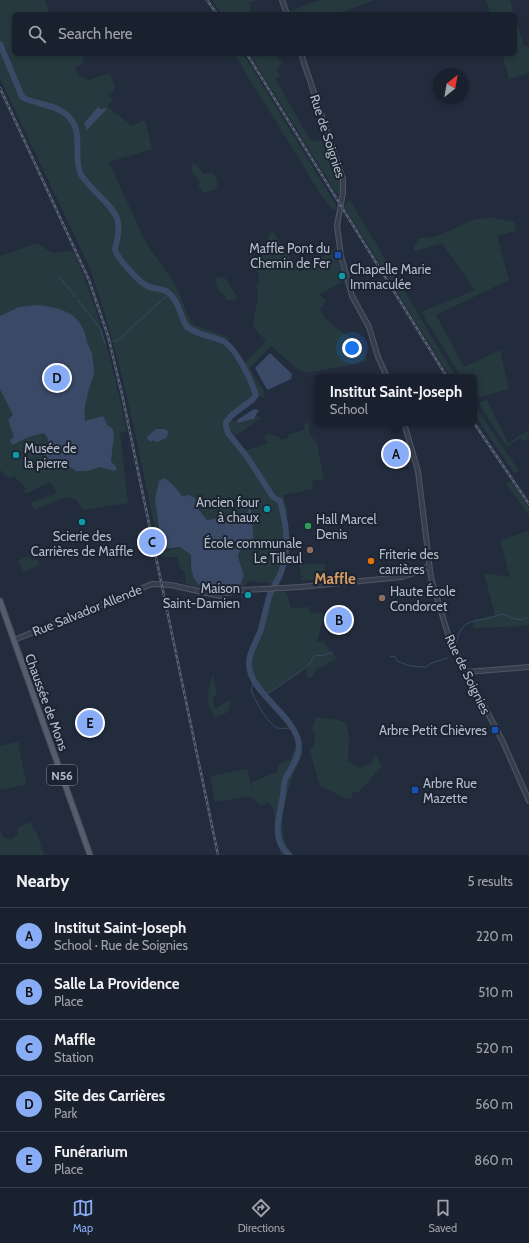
<!DOCTYPE html>
<html lang="en">
<head>
<meta charset="utf-8">
<style>
  body { margin:0; font-family:Cabin,sans-serif; background:#272e3a; color:#f1f3f6 }
  .compass { position:absolute; left:433px; top:68px; width:36px; height:36px; border-radius:50%; background:#1a212e; box-shadow:0 2px 6px #0003; rotate:31deg }
  .you { position:absolute; left:352px; top:348px; width:14px; height:14px; margin:-10px; border:3px solid #fff; border-radius:50%; background:#1a73e8; box-shadow:0 0 0 6px #1a73e833 }
  .badge { display:grid; place-items:center; width:26px; height:26px; border-radius:50%; background:#89acf7; color:#111; font-size:13px; font-weight:700 }
  .pin { position:absolute; translate:-50% -50%; border:2px solid #fff; box-shadow:0 1px 4px #0006 }
  .popup { position:absolute; left:315px; top:374px; width:162px; height:52px; box-sizing:border-box; display:grid; place-content:center; border-radius:6px; background:#1a212e; filter:drop-shadow(0 1px 3px #0005); font-size:13px; white-space:nowrap; color:#9fa3aa }
  .popup b { font-size:15px; color:#f1f3f6 }
  .popup::after { content:''; position:absolute; left:50%; top:100%; margin-left:-8px; border:8px solid transparent; border-top-color:#1a212e }
  .list { margin:0; padding:0; list-style:none }
  h2 { display:flex; justify-content:space-between; align-items:center; height:52px; margin:0; padding:0 16px; font-size:17px }
  h2 small { font-size:13px; font-weight:400; color:#9fa3aa }
  .list li { display:grid; grid-template-columns:26px 1fr auto; gap:12px; align-items:center; box-sizing:border-box; height:56px; padding:0 16px; border-top:1px solid #383e4a }
  .list b { display:block; font-size:15px; white-space:nowrap }
  .list p { margin:0; font-size:13px; white-space:nowrap; color:#9fa3aa }
  .list em { font-size:13px; font-style:normal; color:#9fa3aa }
  .icon { flex:none; width:22px; height:22px; fill:none; stroke:currentColor; stroke-width:2; stroke-linecap:round; stroke-linejoin:round }
  .map { position:relative; flex:none; width:529px; height:855px; overflow:hidden }
  .search { position:absolute; background:#1a212e; box-shadow:0 2px 6px #0003; left:12px; right:12px; top:12px; height:44px; display:flex; align-items:center; gap:10px; box-sizing:border-box; padding:0 14px; border-radius:6px; color:#9fa3aa; font-size:15px }
  .sheet { height:332px; background:#1a212e }
  nav { display:flex; justify-content:space-around; align-items:center; box-sizing:border-box; height:56px; border-top:1px solid #383e4a; background:#1a212e; font-size:11px; color:#9fa3aa }
  nav a { display:grid; justify-items:center; gap:2px }
  nav .on { color:#89acf7 }
  .map>svg:first-child { display:block }
  .green { fill:#25393e }
  .water { fill:#394966 }
  .lines { fill:none; stroke-linecap:round; stroke-linejoin:round }
  .stream { stroke:#394966; stroke-width:1 }
  .river { stroke:#394966; stroke-width:6 }
  .minor-casing { stroke:#4f5765; stroke-width:6 }
  .major-casing { stroke:#404856; stroke-width:7 }
  .minor { stroke:#373f4d; stroke-width:4 }
  .major { stroke:#555e6d; stroke-width:5 }
  .rail-casing { stroke:#596274; stroke-width:2.5 }
  .rail { stroke:#1c2432; stroke-width:1; stroke-dasharray:3; stroke-linecap:butt }
  .transit-dot { fill:#1a4fb4; stroke:#1c2432; stroke-width:1.5 }
  .culture-dot { fill:#0f9aa8; stroke:#1c2432; stroke-width:1.5 }
  .leisure-dot { fill:#2e9e5b; stroke:#1c2432; stroke-width:1.5 }
  .education-dot { fill:#8d6e63; stroke:#1c2432; stroke-width:1.5 }
  .food-dot { fill:#e8710a; stroke:#1c2432; stroke-width:1.5 }
  .labels { text-anchor:middle; dominant-baseline:central; stroke-width:4; stroke-linejoin:round; paint-order:stroke }
  .shield { fill:#1c2432; stroke:#868d9b; stroke-width:1 }
  .shield-label { font-size:12px; font-weight:bold; fill:#b3bac8 }
  .street-label { font-size:13px; fill:#b3bac8; stroke:#1c2432 }
  .poi-label { font-size:13px; fill:#b3bac8; stroke:#1c2432; text-anchor:start }
  .quarter-label { font-size:15px; font-weight:bold; fill:#d49b62; stroke:#1c2432 }
</style>
</head>
<body>
<div class="map">
<svg width="529" height="855" viewBox="0 0 529 855">
  <rect width="100%" height="100%" fill="#232c3d"/>
  <path class="green" d="M0 0H45L50 14H14V54H66L69 56 72 54H97L93 57 85 55 83 57V63L75 68 78 75 89 80 110 73 115 87 113 92 108 94 113 101 107 106 132 126 145 120 152 149 109 162 145 241 175 284 192 324 230 338 225 342 243 365 266 341C263 337 256 332 254 326 251 313 263 299 256 286L260 282 257 269 270 233 273 232 300 272 335 248 344 281 318 295 324 298 326 301 320 309C328 332 362 334 367 360L361 363 306 373 298 370 271 346 250 368 265 393 264 398 256 395C250 406 234 412 226 422L228 433 257 471 261 472 246 450 268 443 264 437 269 434 280 437 279 440 288 438 289 434 304 430 305 424 308 422 309 424V433L317 444 324 479 312 481 314 489 283 495 288 512C282 522 287 534 287 546 287 560 280 574 274 586L271 587 270 583 248 581 244 587 239 588C243 577 243 567 238 556 241 546 256 549 254 536 254 534 252 532 252 530 251 522 254 518 248 512L246 514 240 515 235 520 225 517 207 520 192 496H182L173 487 159 481 155 498 159 516 158 521 161 543 168 550 180 547 191 555 190 563 199 586 208 590 198 588 186 584 185 572 180 568 177 557H161C140 459 123 359 88 264L0 79Z
    M212 0H259L249 3 251 11 240 14H222Z
    M320 0H375L337 14H287V12Z
    M486 0H510L514 14H490Z
    M515 17 524 46 529 47V73L509 79 502 54H515Z
    M234 54H243L254 71 336 205 335 210 332 209 320 193Z
    M250 54H259L261 58 263 54H276L282 63 277 70 280 75 279 78H275L310 140 315 142 329 137 344 187 341 190 339 197Z
    M192 163 198 166 203 174 212 173C217 178 219 182 216 189L204 193 199 188V180L192 173Z
    M349 199 453 372 456 377H450L344 206Z
    M493 218 514 222 516 231 497 236 509 280 436 315 464 367 500 350 509 389 476 398 474 377H461L421 312 475 290 442 244 415 251 413 249 419 238C440 239 452 228 470 221 477 218 485 218 493 218Z
    M38 243C57 257 48 253 71 251L75 255C100 311 114 371 127 432L120 433 128 503 83 510 77 500 66 497 35 510 30 503 57 493 50 482 26 494 24 491 26 488 14 476 10 479 0 470V256Z
    M222 277 226 279 237 296 235 300H227L224 294 218 290 216 284V278Z
    M487 400 508 443 529 430V438L524 441 520 438 507 447 480 406V402Z
    M474 404 519 471 514 473 474 414Z
    M258 416 261 418 235 436 227 425 228 421H237L238 423 250 421Z
    M512 482 529 508V516L506 483Z
    M526 531H529V626L473 628V620L495 615 484 573 510 577 500 541Z
    M29 555 33 561 37 559 40 565 24 572 18 561Z
    M299 564H325V579L302 581Z
    M286 591 291 608 309 607V612L324 614 317 642H323L336 657 335 660 317 669 311 678H307V666L266 695 250 675 249 661 272 592Z
    M213 674 217 695 213 698V706L216 709 228 700 231 701 228 712 216 717C203 705 209 689 213 674Z
    M316 717 338 720 346 723 349 736 348 761 358 768 372 763 373 757 376 756 382 766 359 792H352V798H345L322 787 319 783 310 751 314 744 315 736 312 729Z
    M18 742 26 783 25 785 0 790V746Z
    M295 746 303 753C291 778 269 833 294 855H281L275 833 274 810 269 803 261 805 250 796 215 802 210 776 247 769 252 789V782L277 772 279 764 290 760Z
    M31 822 34 831H36L44 855H0V831L3 837 11 839 17 835 18 827Z"/>
  <path class="water" d="M98 107 101 109 106 108V110L87 130 84 123Z
    M37 305C56 307 77 311 84 331 87 339 87 346 92 352 92 359 95 370 94 374 89 390 83 405 85 421L103 416 108 426 112 428 114 434 111 461 117 468 115 471 100 467 88 471H76L63 462 56 461 45 464 44 460C47 452 52 440 44 433L29 437 12 445 10 440 14 437 8 420 13 415 0 389V316L19 307Z
    M270 353 292 374 291 379 268 390 266 388 255 368Z
    M254 409 259 410 254 419 238 423 237 420Z
    M156 429H165L169 432 166 438 157 442 153 440 151 442 146 438Z
    M164 478C171 482 177 489 182 496L189 495 195 498 197 507 207 520 225 517 235 520 240 515 246 514 249 509 251 510 254 542C248 549 240 547 238 556L244 576 239 588C209 593 189 592 191 555L180 547 165 549 161 543 155 498 159 481Z"/>
  <g class="lines">
    <path class="stream" d="M59 276 75 296
      M78 300 101 330 105 344
      M110 342 118 340 170 293
      M456 644C461 614 479 624 501 614 511 617 519 623 529 617
      M390 657 395 656 397 661 410 666 426 667 432 663 447 658
      M254 681 251 690C255 700 268 725 278 728 282 729 287 728 291 728
      M266 695 308 666 314 656 325 655 333 652"/>
    <path class="river" d="M0 44 22 97C36 105 57 104 69 117 84 133 73 154 80 172 82 178 87 182 91 187 113 211 125 214 115 249 116 257 139 282 147 286 155 290 163 287 170 294 180 303 180 317 187 327 198 335 211 336 223 341 237 349 251 380 256 395L253 399 232 415 226 422V426L228 433 248 458 273 497 280 501C287 526 290 550 280 575 277 582 272 589 269 597 266 608 264 620 260 632 256 642 249 652 249 663 248 693 299 717 299 747 299 759 289 770 285 780 283 785 284 790 283 795 280 816 270 838 289 855"/>
    <g class="minor-casing">
      <path id="minor" d="M282 0 287 14
        M301 54 343 179V193L337 226 341 256 352 296 369 327 378 357 387 377
        M404 423 418 471 431 578 450 641 503 742 529 801
        M14 640 152 584 171 585 220 596 226 593 244 590 300 587 402 577 423 570 429 565
        M466 672 529 667"/>
    </g>
    <g class="major-casing">
      <path id="major" d="M0 601 90 855"/>
    </g>
    <use href="#minor" class="minor"/>
    <use href="#major" class="major"/>
    <g class="rail-casing">
      <path id="rail" d="M207 0 217 14
        M247 54 447 377
        M0 88 89 280 108 336 122 394 218 855
        M474 423 529 504"/>
    </g>
    <use href="#rail" class="rail"/>
  </g>
  <g class="transit-dot">
    <rect x="334" y="251" width="8" height="8" rx="2"/>
    <rect x="491" y="726" width="8" height="8" rx="2"/>
    <rect x="411" y="786" width="8" height="8" rx="2"/>
  </g>
  <g class="culture-dot">
    <circle cx="342" cy="276" r="4"/>
    <circle cx="16" cy="455" r="4"/>
    <circle cx="267" cy="509" r="4"/>
    <circle cx="82" cy="522" r="4"/>
    <circle cx="248" cy="595" r="4"/>
  </g>
  <circle class="leisure-dot" cx="308" cy="526" r="4"/>
  <g class="education-dot">
    <circle cx="310" cy="550" r="4"/>
    <circle cx="382" cy="598" r="4"/>
  </g>
  <circle class="food-dot" cx="371" cy="561" r="4"/>
  <g class="labels">
    <rect class="shield" x="47" y="765" width="30" height="20" rx="3"/>
    <g class="shield-label">
      <text x="62" y="775">N56</text>
    </g>
    <g class="street-label">
      <text transform="translate(328 136) rotate(72)">Rue de Soignies</text>
      <text transform="translate(87 610) rotate(-22)">Rue Salvador Allende</text>
      <text transform="translate(468 674) rotate(64)">Rue de Soignies</text>
      <text transform="translate(47 702) rotate(70)">Chaussée de Mons</text>
    </g>
    <g class="poi-label">
      <text x="330" y="248" text-anchor="end">Maffle Pont du<tspan x="330" dy="15">Chemin de Fer</tspan></text>
      <text x="350" y="269">Chapelle Marie<tspan x="350" dy="15">Immaculée</tspan></text>
      <text x="24" y="448">Musée de<tspan x="24" dy="15">la pierre</tspan></text>
      <text x="259" y="502" text-anchor="end">Ancien four<tspan x="259" dy="15">à chaux</tspan></text>
      <text x="316" y="519">Hall Marcel<tspan x="316" dy="15">Denis</tspan></text>
      <text x="82" y="536" text-anchor="middle">Scierie des<tspan x="82" dy="15">Carrières de Maffle</tspan></text>
      <text x="302" y="543" text-anchor="end">École communale<tspan x="302" dy="15">Le Tilleul</tspan></text>
      <text x="379" y="554">Friterie des<tspan x="379" dy="15">carrières</tspan></text>
      <text x="240" y="588" text-anchor="end">Maison<tspan x="240" dy="15">Saint-Damien</tspan></text>
      <text x="390" y="591">Haute École<tspan x="390" dy="15">Condorcet</tspan></text>
      <text x="487" y="730" text-anchor="end">Arbre Petit Chièvres</text>
      <text x="423" y="783">Arbre Rue<tspan x="423" dy="15">Mazette</tspan></text>
    </g>
    <g class="quarter-label">
      <text x="335" y="579">Maffle</text>
    </g>
  </g>
</svg>
<svg class="compass" viewBox="-18 -18 36 36"><path d="M0-13l5 13h-10z" fill="#e53935"/><path d="M0 13l5-13h-10z" fill="#9fa3aa"/></svg>
<div class="you"></div>
<div class="pin badge" style="left:396px;top:454px">A</div>
<div class="popup"><b>Institut Saint-Joseph</b>School</div>
<div class="pin badge" style="left:339px;top:620px">B</div>
<div class="pin badge" style="left:152px;top:542px">C</div>
<div class="pin badge" style="left:57px;top:378px">D</div>
<div class="pin badge" style="left:90px;top:723px">E</div>
<div class="search"><svg class="icon" aria-label="search" viewBox="0 0 24 24"><circle cx="10" cy="10" r="6"/><path d="M15 15l6 6"/></svg>Search here</div>
</div>
<section class="sheet">
<h2>Nearby<small>5 results</small></h2>
<ul class="list">
<li><span class="badge">A</span><div><b>Institut Saint-Joseph</b><p>School · Rue de Soignies</p></div><em>220 m</em></li>
<li><span class="badge">B</span><div><b>Salle La Providence</b><p>Place</p></div><em>510 m</em></li>
<li><span class="badge">C</span><div><b>Maffle</b><p>Station</p></div><em>520 m</em></li>
<li><span class="badge">D</span><div><b>Site des Carrières</b><p>Park</p></div><em>560 m</em></li>
<li><span class="badge">E</span><div><b>Funérarium</b><p>Place</p></div><em>860 m</em></li>
</ul>
</section>
<nav>
<a class="on"><svg class="icon" aria-label="map" viewBox="0 0 24 24"><path d="M3 6l6-2 6 2 6-2v14l-6 2-6-2-6 2zM9 4v14M15 6v14"/></svg>Map</a>
<a><svg class="icon" aria-label="directions" viewBox="0 0 24 24"><path d="M12 3l9 9-9 9-9-9zM9 14v-3h6M13 9l2 2-2 2"/></svg>Directions</a>
<a><svg class="icon" aria-label="saved" viewBox="0 0 24 24"><path d="M7 4h10v16l-5-4-5 4z"/></svg>Saved</a>
</nav>
</body>
</html>
